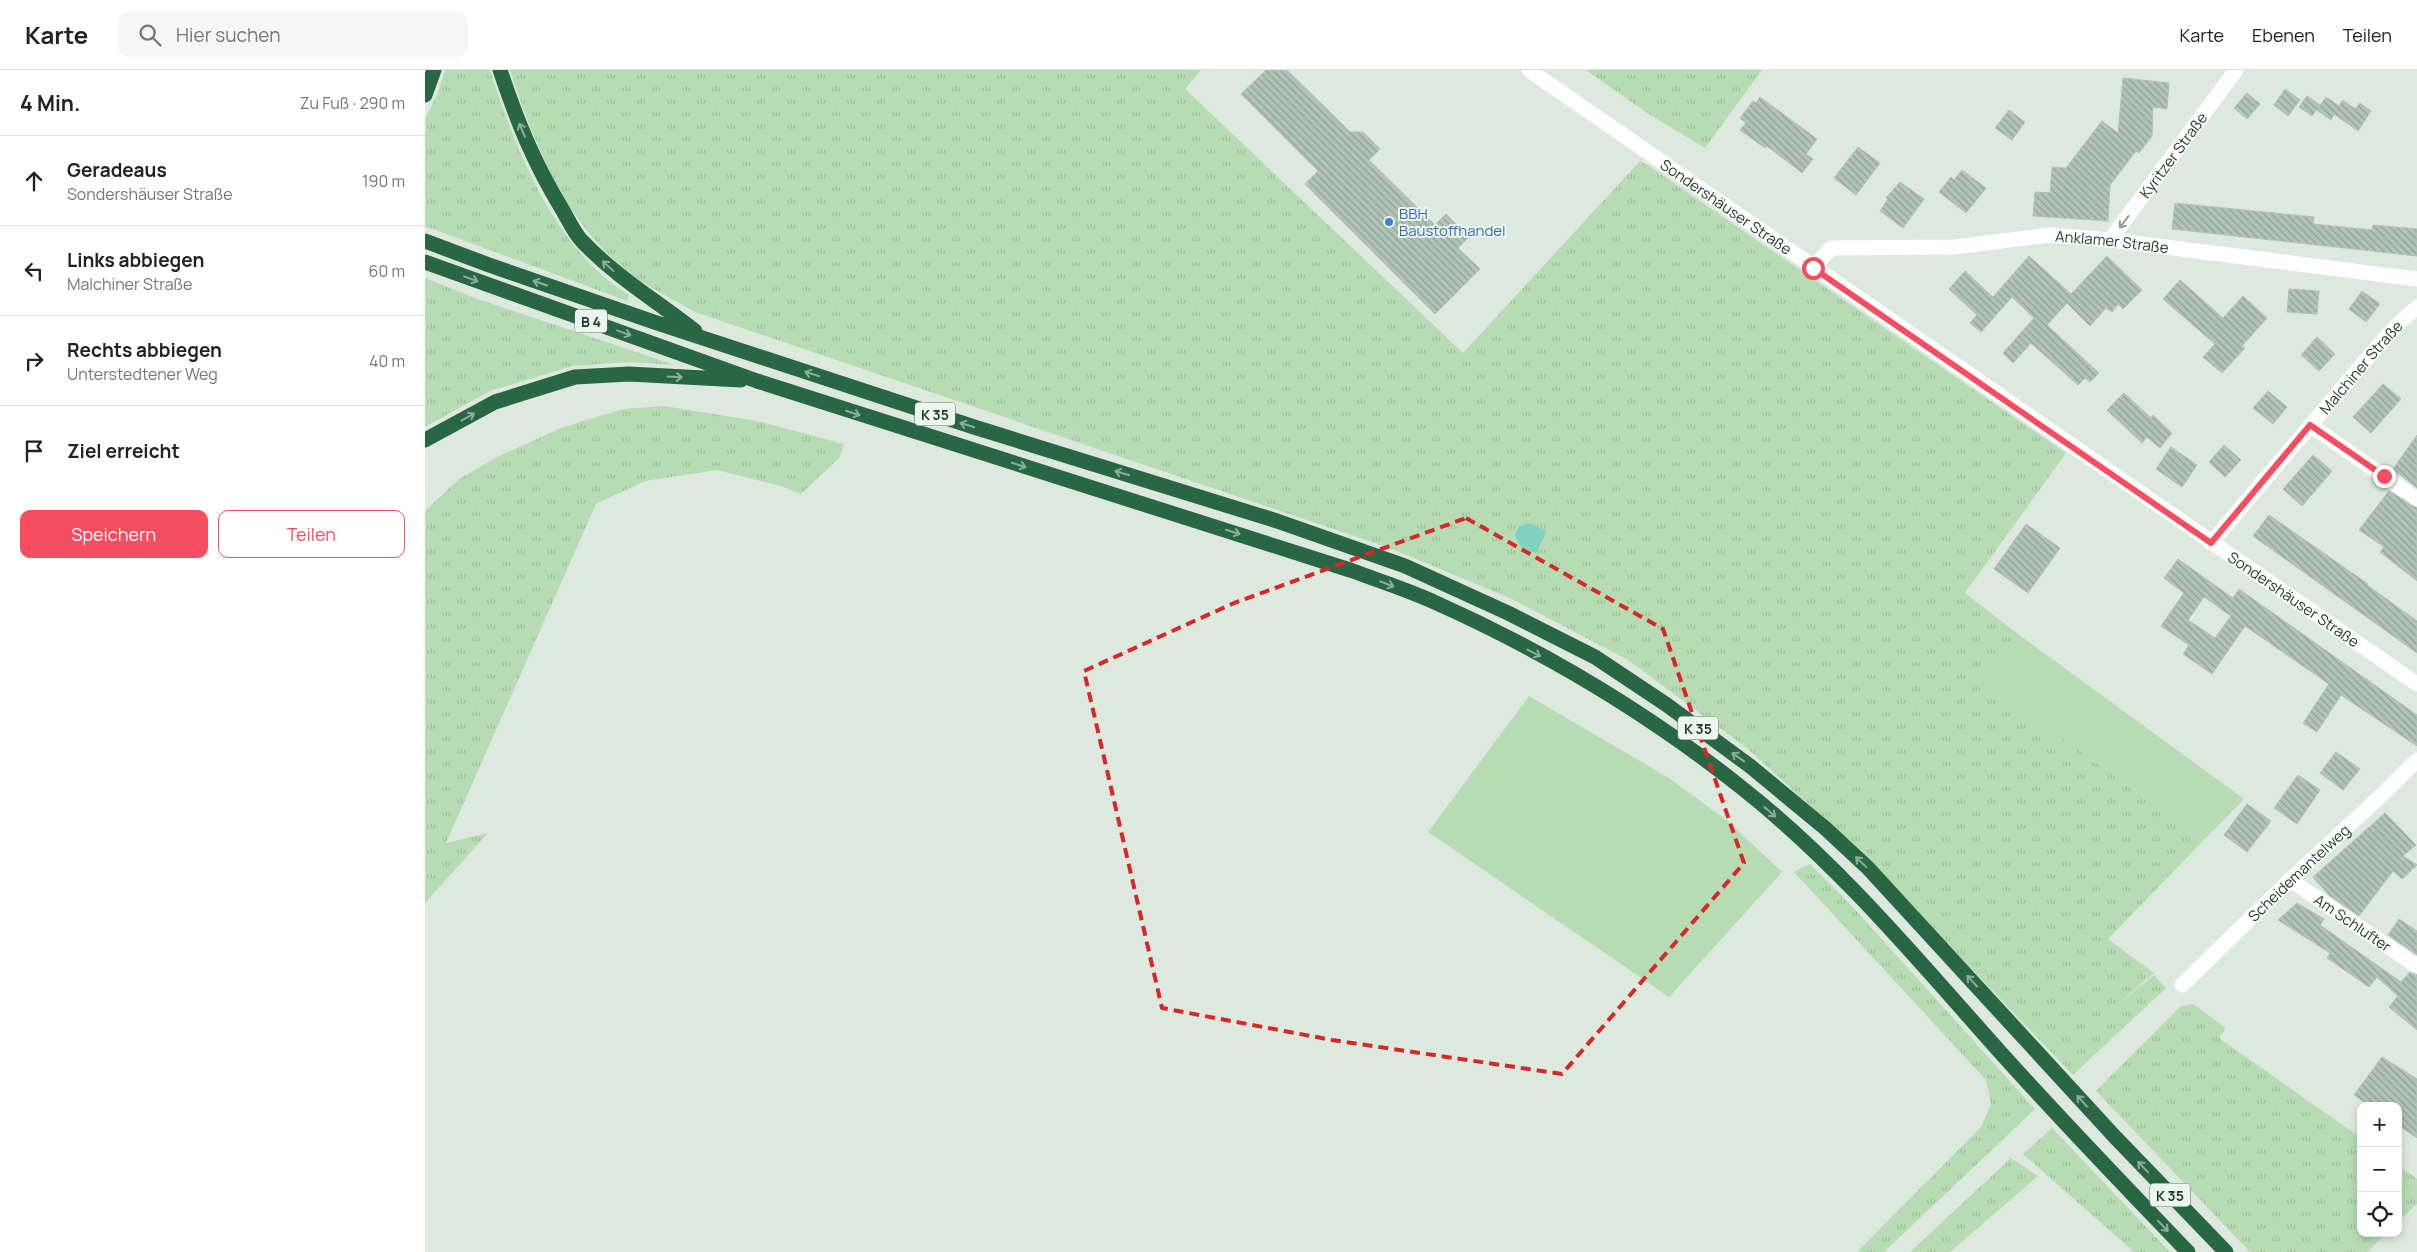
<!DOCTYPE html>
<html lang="de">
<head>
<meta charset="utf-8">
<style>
  body { margin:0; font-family:Manrope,sans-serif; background:#f6f6f6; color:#222 }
  .controls { position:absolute; right:15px; bottom:15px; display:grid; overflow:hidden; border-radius:10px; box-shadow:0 2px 8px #0003 }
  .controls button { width:45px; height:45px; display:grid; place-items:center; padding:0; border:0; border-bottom:1px solid #e0e0e0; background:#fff; color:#222; font:25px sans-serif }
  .stop { position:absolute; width:15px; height:15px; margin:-11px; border:4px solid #f74d60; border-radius:50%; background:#fff }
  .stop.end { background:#f74d60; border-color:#fff; box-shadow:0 1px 5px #0008 }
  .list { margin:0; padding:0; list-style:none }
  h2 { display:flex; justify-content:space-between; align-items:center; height:65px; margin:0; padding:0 20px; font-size:21px }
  h2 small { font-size:16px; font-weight:400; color:#767676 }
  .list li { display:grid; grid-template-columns:32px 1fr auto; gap:15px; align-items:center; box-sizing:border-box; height:90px; padding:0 20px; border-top:1px solid #e0e0e0 }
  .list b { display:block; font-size:19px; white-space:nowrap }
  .list p { margin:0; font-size:16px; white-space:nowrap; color:#767676 }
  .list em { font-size:16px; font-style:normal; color:#767676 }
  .actions { display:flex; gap:10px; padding:15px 20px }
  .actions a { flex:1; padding:11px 0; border:1px solid #f74d60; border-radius:10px; text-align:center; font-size:18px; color:#f74d60 }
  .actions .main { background:#f74d60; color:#fff }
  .icon { flex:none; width:28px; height:28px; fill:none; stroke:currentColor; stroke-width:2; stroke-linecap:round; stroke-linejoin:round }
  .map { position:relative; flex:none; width:1992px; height:1182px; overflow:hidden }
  header { display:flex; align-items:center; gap:30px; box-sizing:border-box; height:70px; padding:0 25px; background:#fff; border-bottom:1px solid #e0e0e0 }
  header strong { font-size:24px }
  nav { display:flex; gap:28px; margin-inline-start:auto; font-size:18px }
  .search { width:350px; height:45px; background:#f6f6f6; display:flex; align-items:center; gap:12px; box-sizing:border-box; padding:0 18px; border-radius:10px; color:#767676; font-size:19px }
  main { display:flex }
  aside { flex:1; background:#fff }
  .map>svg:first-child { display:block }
  .grass { fill:url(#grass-tufts) }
  .garden { fill:#b7dcb4 }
  .water { fill:#81d2c2 }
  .building { fill:url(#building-back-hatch); stroke:#afc3b4; fill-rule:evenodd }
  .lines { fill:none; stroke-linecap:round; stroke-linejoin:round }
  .street { stroke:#fff; stroke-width:15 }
  .secondary { stroke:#fff; stroke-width:15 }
  .highway { stroke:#296644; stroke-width:15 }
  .oneway { stroke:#8bae99 }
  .oneway2 { stroke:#8e9c94 }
  .route { stroke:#f74d60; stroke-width:6 }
  .marked { fill:none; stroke:#d62828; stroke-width:4; stroke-dasharray:10 6; stroke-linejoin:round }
  .shop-dot { fill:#3f7fe0; stroke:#edf6ee; stroke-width:2 }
  .labels { text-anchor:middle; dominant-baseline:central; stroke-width:4; stroke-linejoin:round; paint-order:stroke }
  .shield { fill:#edf6ee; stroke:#5c7263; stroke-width:1 }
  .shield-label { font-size:14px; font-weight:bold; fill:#1e3928 }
  .street-label { font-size:15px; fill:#1e3928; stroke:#edf6ee }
  .shop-label { font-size:15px; fill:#366cbe; stroke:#edf6ee; text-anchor:start }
</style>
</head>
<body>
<header>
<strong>Karte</strong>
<div class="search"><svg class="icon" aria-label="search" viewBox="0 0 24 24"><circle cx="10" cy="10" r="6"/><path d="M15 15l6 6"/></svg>Hier suchen</div>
<nav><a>Karte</a><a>Ebenen</a><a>Teilen</a></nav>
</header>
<main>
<aside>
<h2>4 Min.<small>Zu Fuß · 290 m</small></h2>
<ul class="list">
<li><svg class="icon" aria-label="ahead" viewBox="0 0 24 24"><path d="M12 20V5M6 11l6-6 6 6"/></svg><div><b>Geradeaus</b><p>Sondershäuser Straße</p></div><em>190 m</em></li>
<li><svg class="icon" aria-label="left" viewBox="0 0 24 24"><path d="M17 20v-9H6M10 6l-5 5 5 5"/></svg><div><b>Links abbiegen</b><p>Malchiner Straße</p></div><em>60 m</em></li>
<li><svg class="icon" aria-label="right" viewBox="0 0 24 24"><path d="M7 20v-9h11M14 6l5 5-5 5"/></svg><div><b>Rechts abbiegen</b><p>Unterstedtener Weg</p></div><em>40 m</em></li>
<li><svg class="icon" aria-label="arrive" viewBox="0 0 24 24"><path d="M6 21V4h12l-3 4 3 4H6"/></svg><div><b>Ziel erreicht</b></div></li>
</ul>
<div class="actions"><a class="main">Speichern</a><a>Teilen</a></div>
</aside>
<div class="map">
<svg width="1992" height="1182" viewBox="0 0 1992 1182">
  <defs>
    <pattern id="grass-tufts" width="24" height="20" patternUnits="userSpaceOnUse" patternTransform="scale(1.25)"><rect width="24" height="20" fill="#b7dcb4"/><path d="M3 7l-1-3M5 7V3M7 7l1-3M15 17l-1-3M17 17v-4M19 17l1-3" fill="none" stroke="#9dbe9b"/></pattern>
    <pattern id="building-back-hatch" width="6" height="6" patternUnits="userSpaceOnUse" patternTransform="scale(1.25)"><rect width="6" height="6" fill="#b2c4b7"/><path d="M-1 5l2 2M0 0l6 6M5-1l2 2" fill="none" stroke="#90a095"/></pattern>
  </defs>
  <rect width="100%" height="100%" fill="#dde9df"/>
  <path class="grass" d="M20 0H65C91 80 129 179 204 225L202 231 0 156V49L12 25Z
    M85 0H776L760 19 1038 283 1215 91 1227 98 1641 383 1540 523 1597 567 1556 610 1779 770 1683 869 1729 903 1692 935 1729 905 1741 918 1648 1005 1430 777 1323 679 1203 590 1087 529 967 479 270 242C248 229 222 217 202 201 140 152 109 73 85 0Z
    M1161 0H1337L1280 78 1225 45Z
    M0 208 50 228 250 295 204 292 148 296 65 321 0 357Z
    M239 336 332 351 419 374 415 387 376 424 356 416 292 400 220 411 171 434 21 773 63 763 0 833V441L34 409 74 386 136 358 198 339Z
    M1385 794 1426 835 1610 1039 1459 1182H1432L1556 1057 1566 1034 1561 1010 1369 802Z
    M1768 934 1801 958 1794 968 1936 1068V1163H1962L1942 1182H1825L1671 1021 1756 936Z
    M1627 1058 1745 1182H1709L1598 1084Z
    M1586 1088 1613 1106 1525 1182H1485Z
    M1973 1095 1992 1109V1134L1973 1152Z"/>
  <path class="garden" d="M1597 567 1819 729 1779 770 1555 610Z
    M1104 626 1244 708 1304 752 1357 802 1244 927 1003 762Z"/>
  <path class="water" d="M1104 453 1122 461 1111 483 1097 479 1090 466 1094 456Z"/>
  <path class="building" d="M841 0H862L925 62H938L955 79 944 90 1010 155 1021 144 1044 167 1033 178 1055 199 1010 244 880 114 893 101 816 24Z
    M1698 8 1744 13 1742 39 1728 37 1727 66 1714 83 1711 81 1685 115 1683 151 1608 146 1610 122 1625 123 1627 97 1641 98 1677 51 1693 63Z
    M1860 19 1875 30 1863 46 1849 35Z
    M1822 23 1835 34 1822 49 1809 38Z
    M1882 26 1895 35 1887 46 1874 37Z
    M1335 27 1392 69 1381 84 1388 89 1377 103 1342 76 1340 78 1315 60 1321 53 1315 48 1328 31 1331 33Z
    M1901 27 1914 36 1918 30 1930 39 1935 33 1946 41 1933 61 1909 44 1906 50 1892 40Z
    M1584 40 1600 52 1587 70 1570 58Z
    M1433 77 1455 93 1431 125 1409 108Z
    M1537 100 1561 118 1541 143 1514 122 1526 107 1529 110Z
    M1475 112 1499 129 1478 158 1455 141 1463 129 1461 128Z
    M1750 133 1889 147 1888 154 1947 160 1948 155 1992 159V186L1747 159Z
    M1604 186 1646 224 1682 186 1717 220 1698 239 1693 234 1687 242 1681 238 1665 256 1642 233 1622 255 1674 303 1665 312 1660 308 1653 315 1606 273 1588 293 1578 283 1609 248 1587 227 1556 262 1545 253 1552 245 1524 219 1540 201 1568 227Z
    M1755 210 1798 248 1818 226 1842 248 1817 276 1820 278 1797 303 1778 287 1790 274 1738 229Z
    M1864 219 1894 221 1892 244 1862 242Z
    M1937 221 1955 234 1941 252 1924 239Z
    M1892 267 1910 284 1894 301 1876 285Z
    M1958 314 1976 329 1946 363 1928 347Z
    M1843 321 1862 337 1848 354 1828 338Z
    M1699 323 1726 348 1728 345 1747 363 1735 378 1722 367 1717 373 1682 340Z
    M1992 365V418L1968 399Z
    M1799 375 1816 390 1800 407 1784 392Z
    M1746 377 1772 395 1757 417 1731 399Z
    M1888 385 1907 401 1877 436 1858 419Z
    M1964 421 1992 438V511L1955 482 1959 477 1934 460Z
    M1844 445 1943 514 1942 515 1992 551V583L1828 466Z
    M1601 454 1635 478 1603 523 1569 499Z
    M1753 489 1808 528 1814 519 1992 645V676L1916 625 1892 662 1878 653 1904 614 1820 556 1787 604 1758 584 1764 575 1736 556 1759 523 1739 508ZM1779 527 1806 546 1790 568 1763 550Z
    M1911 682 1935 699 1918 720 1895 703Z
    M1873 705 1895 720 1872 754 1849 738Z
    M1822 734 1846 751 1822 782 1799 765Z
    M1960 743 1991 775 1978 786 1992 795 1977 809 1968 801 1934 846 1905 826 1888 807Z
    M1872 833 1899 849 1895 855 1976 912 1985 902 1992 905V960L1964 937 1973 926 1952 907 1944 917 1902 888 1905 883 1853 850Z
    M1974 849 1992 861V885L1963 865Z
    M1957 987 1992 1009V1068L1973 1055V1036H1945L1929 1025Z"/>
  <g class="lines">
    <g class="street">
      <path id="s1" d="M1685 170 1811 0"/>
      <path id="s2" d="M1388 198 1406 178 1530 177 1625 165 1685 170 1992 209"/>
      <path d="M1885 355 1992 429"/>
      <path id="s3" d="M1865 810 1992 896"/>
      <path id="s4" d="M1757 915 1865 810 1960 722 1992 690"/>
    </g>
    <g class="secondary">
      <path id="s5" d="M1104 0 1992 614"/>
      <path id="s6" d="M1786 473 1951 278 1973 254 1992 237"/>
    </g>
    <path class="highway" d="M75 0C92 51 109 93 137 139 143 149 149 163 157 171 191 207 232 231 270 261
      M0 25 9 0
      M0 171 64 195 232 253 549 357 852 451 980 496 1083 543 1170 587 1242 635 1325 696 1400 758 1443 798 1690 1067 1801 1182
      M0 192 332 311 925 500C952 510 980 519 1007 531 1117 580 1223 643 1317 718 1411 792 1488 884 1567 973 1631 1045 1697 1113 1763 1182
      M0 370 70 332 150 307 204 304 316 310"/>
  </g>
  <defs><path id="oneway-shaft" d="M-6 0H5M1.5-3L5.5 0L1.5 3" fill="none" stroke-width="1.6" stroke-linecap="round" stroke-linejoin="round" transform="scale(1.25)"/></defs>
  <g class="oneway">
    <use href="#oneway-shaft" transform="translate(97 60) rotate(-113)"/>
    <use href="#oneway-shaft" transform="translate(183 196) rotate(-137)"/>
    <use href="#oneway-shaft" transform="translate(46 209) rotate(20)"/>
    <use href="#oneway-shaft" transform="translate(115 213) rotate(-161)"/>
    <use href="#oneway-shaft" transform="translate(199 263) rotate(20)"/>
    <use href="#oneway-shaft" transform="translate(387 304) rotate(-162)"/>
    <use href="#oneway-shaft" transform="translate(250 307) rotate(3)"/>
    <use href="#oneway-shaft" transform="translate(428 343) rotate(18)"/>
    <use href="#oneway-shaft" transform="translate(43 347) rotate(-29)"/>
    <use href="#oneway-shaft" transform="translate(542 355) rotate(-162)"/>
    <use href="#oneway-shaft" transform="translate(594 395) rotate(17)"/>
    <use href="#oneway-shaft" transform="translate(697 403) rotate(-163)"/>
    <use href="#oneway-shaft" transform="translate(808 462) rotate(17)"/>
    <use href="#oneway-shaft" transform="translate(962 514) rotate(21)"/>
    <use href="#oneway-shaft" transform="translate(1109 583) rotate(27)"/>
    <use href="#oneway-shaft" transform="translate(1313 687) rotate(-144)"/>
    <use href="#oneway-shaft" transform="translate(1345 742) rotate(41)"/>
    <use href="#oneway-shaft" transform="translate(1436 792) rotate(-137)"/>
    <use href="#oneway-shaft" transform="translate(1547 911) rotate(-133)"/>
    <use href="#oneway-shaft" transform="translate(1657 1031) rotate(-132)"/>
    <use href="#oneway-shaft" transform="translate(1718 1097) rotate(-134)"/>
    <use href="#oneway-shaft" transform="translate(1738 1156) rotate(46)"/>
  </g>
  <use class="oneway2" href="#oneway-shaft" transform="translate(1699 152) rotate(127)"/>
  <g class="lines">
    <path class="route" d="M1388 198 1786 473 1885 355 1959 406"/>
  </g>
  <path class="marked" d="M1041 448 1238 559 1319 793 1137 1004 907 970 737 938 659 601 809 533Z"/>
  <circle class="shop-dot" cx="964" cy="152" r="5"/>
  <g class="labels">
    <g class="shield">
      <rect x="150" y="239.5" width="32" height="23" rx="4"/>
      <rect x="490" y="332.5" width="40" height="23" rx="4"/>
      <rect x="1253" y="646.5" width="40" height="23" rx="4"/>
      <rect x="1725" y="1113.5" width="40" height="23" rx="4"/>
    </g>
    <g class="shield-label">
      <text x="166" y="251">B 4</text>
      <text x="510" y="344">K 35</text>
      <text x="1273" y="658">K 35</text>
      <text x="1745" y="1125">K 35</text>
    </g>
    <g class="street-label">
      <text stroke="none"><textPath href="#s1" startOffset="106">Kyritzer Straße</textPath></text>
      <text stroke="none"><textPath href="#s5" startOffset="240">Sondershäuser Straße</textPath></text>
      <text stroke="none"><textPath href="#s2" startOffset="309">Anklamer Straße</textPath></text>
      <text stroke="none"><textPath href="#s6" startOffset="231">Malchiner Straße</textPath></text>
      <text stroke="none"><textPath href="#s5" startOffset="930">Sondershäuser Straße</textPath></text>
      <text stroke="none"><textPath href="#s4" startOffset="162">Scheidemantelweg</textPath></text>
      <text stroke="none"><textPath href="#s3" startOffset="76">Am Schlufter</textPath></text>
    </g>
    <g class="shop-label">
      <text x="974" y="143">BBH<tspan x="974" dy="17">Baustoffhandel</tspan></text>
    </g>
  </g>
</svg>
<div class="controls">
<button>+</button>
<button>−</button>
<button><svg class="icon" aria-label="locate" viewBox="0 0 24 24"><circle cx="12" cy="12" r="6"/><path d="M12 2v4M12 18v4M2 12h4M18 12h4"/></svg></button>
</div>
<div class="stop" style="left:1388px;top:198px"></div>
<div class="stop end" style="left:1959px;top:406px"></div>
</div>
</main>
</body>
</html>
